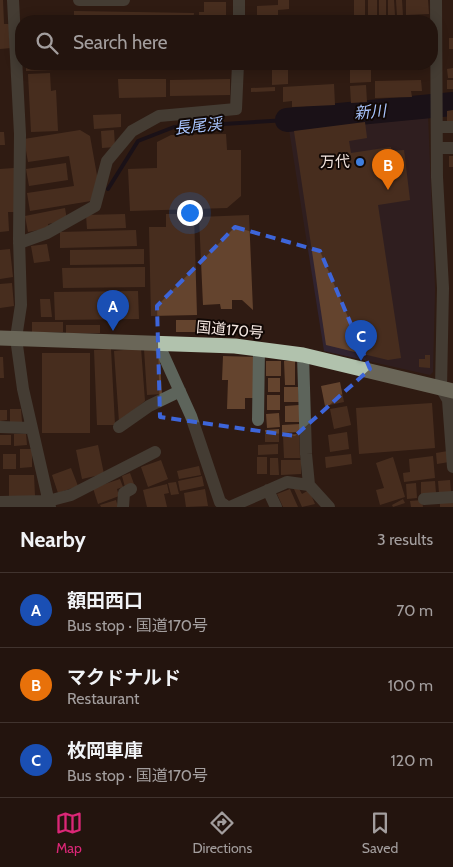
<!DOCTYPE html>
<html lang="en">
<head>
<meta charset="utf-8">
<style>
  body { margin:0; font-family:Cabin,"Noto Sans JP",sans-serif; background:#2b1d17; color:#f1f3f6 }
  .you { position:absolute; left:189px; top:212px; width:18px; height:18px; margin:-12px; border:4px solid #fff; border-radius:50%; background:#1a73e8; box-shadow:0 0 0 8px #1a73e833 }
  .badge { display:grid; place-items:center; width:32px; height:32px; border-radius:50%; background:#db2777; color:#fff; font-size:16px; font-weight:700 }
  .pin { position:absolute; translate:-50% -41px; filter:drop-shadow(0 1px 2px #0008) }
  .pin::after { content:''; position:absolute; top:26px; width:18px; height:15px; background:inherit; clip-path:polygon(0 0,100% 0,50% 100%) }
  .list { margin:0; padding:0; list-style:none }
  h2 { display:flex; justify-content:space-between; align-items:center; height:65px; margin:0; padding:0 20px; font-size:21px }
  h2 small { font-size:16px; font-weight:400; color:#a39e9e }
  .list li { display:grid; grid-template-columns:32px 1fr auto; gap:15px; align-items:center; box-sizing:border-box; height:75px; padding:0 20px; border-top:1px solid #40332e }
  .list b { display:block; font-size:19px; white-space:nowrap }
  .list p { margin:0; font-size:16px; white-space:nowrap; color:#a39e9e }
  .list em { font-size:16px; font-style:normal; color:#a39e9e }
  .icon { flex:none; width:28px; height:28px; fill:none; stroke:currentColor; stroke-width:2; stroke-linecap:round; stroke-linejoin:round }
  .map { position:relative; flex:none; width:453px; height:507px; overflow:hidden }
  .search { position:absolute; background:#23140e; box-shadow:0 2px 12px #0003; left:15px; right:15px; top:15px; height:55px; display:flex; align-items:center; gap:12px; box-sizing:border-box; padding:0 18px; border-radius:20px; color:#a39e9e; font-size:19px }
  .sheet { height:290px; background:#23140e }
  nav { display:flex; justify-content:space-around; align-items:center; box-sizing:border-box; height:70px; border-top:1px solid #40332e; background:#23140e; font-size:14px; color:#a39e9e }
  nav a { display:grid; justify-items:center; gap:2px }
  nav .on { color:#db2777 }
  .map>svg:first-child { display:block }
  .commercial { fill:#302330 }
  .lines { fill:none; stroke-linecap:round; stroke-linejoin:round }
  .stream { stroke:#01051d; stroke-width:4 }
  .river { stroke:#01051d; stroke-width:24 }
  .building { fill:#64442e }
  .minor { stroke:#5d645b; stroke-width:12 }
  .highway { stroke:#b1c2ad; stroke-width:15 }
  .marked { fill:none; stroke:#3d65d9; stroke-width:4; stroke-dasharray:10 6; stroke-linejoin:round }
  .shop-dot { fill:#3f7fe0; stroke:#110805; stroke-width:2 }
  .labels { text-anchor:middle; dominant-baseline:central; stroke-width:4; stroke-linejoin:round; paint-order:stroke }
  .poi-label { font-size:15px; fill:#f3e5df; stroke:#110805; text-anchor:end }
  .street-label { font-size:15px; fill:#f3e5df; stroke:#110805 }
  .water-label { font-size:16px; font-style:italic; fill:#a8c4fd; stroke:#110805 }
</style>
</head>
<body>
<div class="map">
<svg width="453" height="507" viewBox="0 0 453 507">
  <rect width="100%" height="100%" fill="#2f1b13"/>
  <path class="commercial" d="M428 115 435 289 433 372 430 375 324 351 288 123Z"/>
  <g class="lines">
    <path class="stream" d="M108 189 138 141 174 127 287 120"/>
    <path class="river" d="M287 120 453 104"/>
  </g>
  <path class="building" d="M0 0H3L4 24H11V48L0 49Z
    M278 0H289V9L278 10V21L257 19V6L278 5Z
    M354 0H365V15H354Z
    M368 0H377V16H368Z
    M379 0H386V16H379Z
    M388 0H394L395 16H388Z
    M396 0H402L403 16H397Z
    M406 0H428L429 14 406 15Z
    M204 2H226V21H199V12H204Z
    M74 11 194 13 193 21H74Z
    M449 38H453V49H449Z
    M26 64H53L54 70 26 71Z
    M157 64H230V66H157Z
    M253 64H328V65L253 68Z
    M350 66H371V82L350 83Z
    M453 68V78H448L447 69Z
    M272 70H288V84L272 85Z
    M50 73 51 91 56 90 58 131 31 132 28 74Z
    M118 79H166V97L119 98Z
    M230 79V95L170 96V80Z
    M421 80 422 91H411L412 97 375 98V81Z
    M447 80H453V89H447Z
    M334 84 335 105 292 107V101L283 102V87Z
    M366 85 367 102 351 103 350 86Z
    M275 87V91L251 92V88Z
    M453 110V123H447V111Z
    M121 114V127L94 129 93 115Z
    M365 122 367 138 349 141 351 153 391 147V151L404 150 410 200 378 205 401 358 388 360 326 345 294 131Z
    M80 130 90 136 98 181 91 201 30 211 27 193 74 186 69 156 28 162 24 139Z
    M114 130 115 147 102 148 101 131Z
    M0 132H4L5 145H0Z
    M226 134 227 150H241V196L227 208 130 211 128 169 157 168V142L171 135Z
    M449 156H453V167H449Z
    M66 163 68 180 29 186 26 169Z
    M14 168 16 212H8L9 231 0 232V169Z
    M65 208 67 220 48 224 49 228 28 232 25 216Z
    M125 214 126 228 87 229 86 215Z
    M166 214H194L197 315 151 316 149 227H166Z
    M249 215 253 310 242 300H232V309H221L220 304 203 305 199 217Z
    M136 230 137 246 60 248V232Z
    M47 244 50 261 34 263 31 246Z
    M10 249 13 277 0 279V250Z
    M144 249V264L70 265V250Z
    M145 267V287L63 288 62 268Z
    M12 283 14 306 0 308V284Z
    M138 291 139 319 55 320 54 292Z
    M40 299H50L52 317H41Z
    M176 320H196L197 332H176Z
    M32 322H63V332H32Z
    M66 325H100V333H66Z
    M141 348 145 401 119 422 114 351Z
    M159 348 162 394 147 395 144 349Z
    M111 349 115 425H97L94 350Z
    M42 353H90V433H42Z
    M425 355H430V368L419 367V359H425Z
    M223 356 256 357 254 398H245V409H227L228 380H222Z
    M0 357H3L4 378H0Z
    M266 361H281V376H266Z
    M284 361H295V385H285Z
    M268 378H280V392H268Z
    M340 382 344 402 325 406 321 386Z
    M284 387H298L299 402H284Z
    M267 395H280V410H267Z
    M432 403 435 448 359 454 356 408Z
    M299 405V422H285V406Z
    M347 406 351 425 334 429 330 409Z
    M10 409H21L22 422H10Z
    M0 410H7V420L0 421Z
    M279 413 280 427 267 428 266 414Z
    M300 424V432L282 433V425Z
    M279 429V442H265V430Z
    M347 432 349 449 330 452 328 435Z
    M14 434H26L27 445 14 446Z
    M299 434 300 458H284L283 435Z
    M0 435H11V445H0Z
    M278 444V454L258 455V445Z
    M98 445 104 474 82 479 76 450Z
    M20 449H32V467L20 468Z
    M448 451 449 462 437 464 436 453Z
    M3 454H16V469H3Z
    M351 454 352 464 326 468 325 457Z
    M433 456 435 478 404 482 403 473 410 472 409 459Z
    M257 457H267V474H257Z
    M393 457 405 497 380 505 376 490 384 488 376 463Z
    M270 458H278L279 475H270Z
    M161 460 168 479 148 487 141 467Z
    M281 460H301V474L281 475Z
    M199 466 201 475 179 479 177 471Z
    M71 468 78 486 58 493 52 475Z
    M130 473 134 484 125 487 122 476Z
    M9 475H34L35 496H9Z
    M202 476 204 486 180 491 178 481Z
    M120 479 123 487 117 489 119 496 98 504 93 488Z
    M450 480 451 492 439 493 438 481Z
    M435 481 436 493 421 494V482Z
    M176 482 179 494 171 495 168 483Z
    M416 483 417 498 407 499 406 484Z
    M167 484 169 493 164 494 167 507H147L143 490Z
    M298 487 302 494 309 490 315 504 302 507 294 489Z
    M205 489 208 506 186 507 184 493Z
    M290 489 298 507H283L277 494Z
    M403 499 405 503 393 507 392 505Z
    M116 500 118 507H101L100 505Z
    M422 500 423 507H411L410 501Z
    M453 502V507H440V503Z"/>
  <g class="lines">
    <path class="minor" d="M13 0 20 134 19 239 21 305 16 338 23 389 50 507
      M79 0H124
      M436 0 437 177 443 288 441 388 448 400 453 467
      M239 21V0
      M437 127H453
      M437 148H453
      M19 243 47 233 95 206 107 161 132 131 159 116 236 109 238 64
      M158 343 191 416 220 502 227 507
      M303 355 306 454 309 485 329 507
      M258 420 259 349
      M0 427 30 428
      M119 427 149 406 180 391
      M268 490 276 507
      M424 499 453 497
      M0 502 48 501 71 495 155 452
      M123 507 124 493 131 489
      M230 507 287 482 309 485"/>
    <path class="highway" d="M0 338 235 346 303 355 453 391"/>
  </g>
  <path d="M0 0H453V507H0ZM235 227 320 251 370 369 295 436 160 417 157 306Z" fill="#2f1b13" fill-opacity=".55" fill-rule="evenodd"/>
  <path class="marked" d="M235 227 320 251 370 369 295 436 160 417 157 306Z"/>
  <circle class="shop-dot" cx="360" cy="162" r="5"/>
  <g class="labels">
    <g class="poi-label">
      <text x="350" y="162">万代</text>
    </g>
    <g class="street-label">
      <text transform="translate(230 330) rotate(5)">国道170号</text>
    </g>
    <g class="water-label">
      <text transform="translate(370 112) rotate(-5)">新川</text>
      <text transform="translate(198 126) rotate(-6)">長尾渓</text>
    </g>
  </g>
</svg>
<div class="you"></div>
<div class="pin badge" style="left:113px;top:331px;background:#1a4fb4">A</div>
<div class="pin badge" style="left:388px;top:190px;background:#e8710a">B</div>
<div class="pin badge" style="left:361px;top:361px;background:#1a4fb4">C</div>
<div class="search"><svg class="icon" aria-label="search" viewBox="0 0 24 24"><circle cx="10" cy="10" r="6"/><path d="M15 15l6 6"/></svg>Search here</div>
</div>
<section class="sheet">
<h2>Nearby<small>3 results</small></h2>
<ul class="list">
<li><span class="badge" style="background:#1a4fb4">A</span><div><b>額田西口</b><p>Bus stop · 国道170号</p></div><em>70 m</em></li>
<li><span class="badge" style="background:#e8710a">B</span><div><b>マクドナルド</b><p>Restaurant</p></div><em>100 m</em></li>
<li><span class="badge" style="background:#1a4fb4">C</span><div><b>枚岡車庫</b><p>Bus stop · 国道170号</p></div><em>120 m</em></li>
</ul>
</section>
<nav>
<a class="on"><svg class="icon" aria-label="map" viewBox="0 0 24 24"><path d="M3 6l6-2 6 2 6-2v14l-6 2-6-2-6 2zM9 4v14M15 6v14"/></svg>Map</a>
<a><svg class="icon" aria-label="directions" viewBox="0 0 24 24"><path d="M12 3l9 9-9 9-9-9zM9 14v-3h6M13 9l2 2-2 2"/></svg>Directions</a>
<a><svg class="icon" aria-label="saved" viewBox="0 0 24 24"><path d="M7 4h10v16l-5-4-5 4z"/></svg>Saved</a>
</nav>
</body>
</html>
